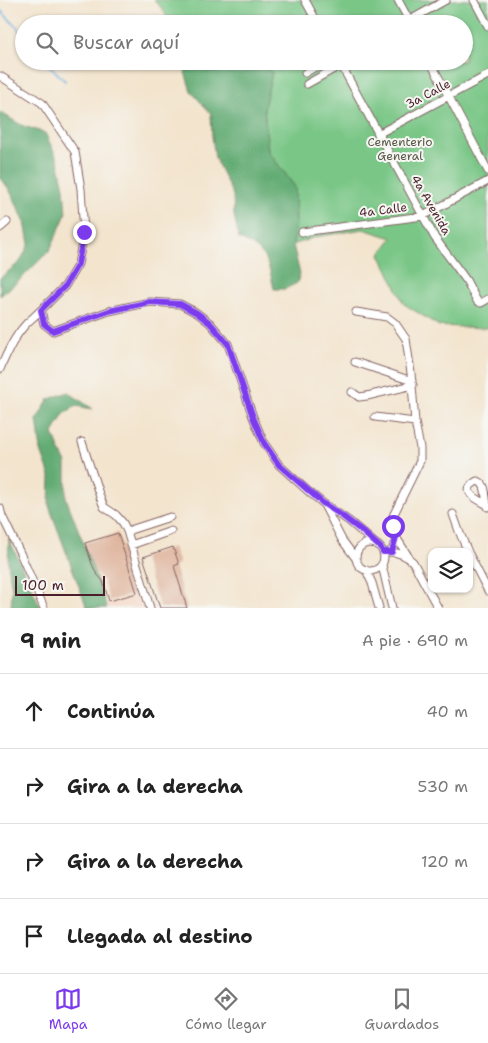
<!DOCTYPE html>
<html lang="es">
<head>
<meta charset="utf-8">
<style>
  body { margin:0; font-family:"Shantell Sans",sans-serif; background:#f2f2f2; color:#222 }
  .controls { position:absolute; right:15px; bottom:15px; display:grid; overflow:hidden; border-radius:10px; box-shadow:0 1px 4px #0004 }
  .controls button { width:45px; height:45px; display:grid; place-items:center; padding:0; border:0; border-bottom:1px solid #e0e0e0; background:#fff; color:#222; font:25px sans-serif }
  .scale { position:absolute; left:15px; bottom:12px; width:90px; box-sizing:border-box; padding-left:5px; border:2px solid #4a1f2b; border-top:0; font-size:14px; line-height:18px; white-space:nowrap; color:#4a1f2b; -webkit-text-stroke:4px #f6f6f2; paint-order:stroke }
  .stop { position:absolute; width:15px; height:15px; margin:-11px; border:4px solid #7c3aed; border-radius:50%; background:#fff }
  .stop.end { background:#7c3aed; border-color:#fff; box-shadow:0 1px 5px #0008 }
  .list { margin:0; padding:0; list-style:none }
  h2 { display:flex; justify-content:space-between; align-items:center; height:65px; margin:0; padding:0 20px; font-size:21px }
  h2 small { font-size:16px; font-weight:400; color:#767676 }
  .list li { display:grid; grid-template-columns:32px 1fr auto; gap:15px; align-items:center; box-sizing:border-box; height:75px; padding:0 20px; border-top:1px solid #e0e0e0 }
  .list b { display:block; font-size:19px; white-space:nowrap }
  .list em { font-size:16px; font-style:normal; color:#767676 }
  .icon { flex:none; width:28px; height:28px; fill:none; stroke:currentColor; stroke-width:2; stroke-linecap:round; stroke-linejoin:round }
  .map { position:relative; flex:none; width:488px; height:608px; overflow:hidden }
  .search { position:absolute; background:#fff; box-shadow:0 1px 4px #0004; left:15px; right:15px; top:15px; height:55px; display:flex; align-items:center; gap:12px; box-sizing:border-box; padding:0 18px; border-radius:28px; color:#767676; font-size:19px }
  .sheet { height:365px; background:#fff }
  nav { display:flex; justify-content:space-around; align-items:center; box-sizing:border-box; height:70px; border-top:1px solid #e0e0e0; background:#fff; font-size:14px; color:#767676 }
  nav a { display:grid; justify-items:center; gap:2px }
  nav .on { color:#7c3aed }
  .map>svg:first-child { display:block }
  .built { fill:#f4d3c0 }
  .green { fill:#79c686; stroke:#627258 }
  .forest { fill:#62ab73; stroke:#56654f }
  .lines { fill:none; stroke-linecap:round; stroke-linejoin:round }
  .stream { stroke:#67abdc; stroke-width:2 }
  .building { fill:#deb199 }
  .minor-casing { stroke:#856464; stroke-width:9 }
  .minor { stroke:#fff; stroke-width:7 }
  .route { stroke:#7c3aed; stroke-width:6 }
  .labels { text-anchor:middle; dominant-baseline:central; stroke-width:4; stroke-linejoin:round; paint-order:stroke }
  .street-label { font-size:12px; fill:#4a1f2b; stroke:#f6f6f2 }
  .park-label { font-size:12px; fill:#5a594b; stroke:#f6f6f2 }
</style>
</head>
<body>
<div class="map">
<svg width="488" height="608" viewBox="0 0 488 608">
  <rect width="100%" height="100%" fill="#f6f6f2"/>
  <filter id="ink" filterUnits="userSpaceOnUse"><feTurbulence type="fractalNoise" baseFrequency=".02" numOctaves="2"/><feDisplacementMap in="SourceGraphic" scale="10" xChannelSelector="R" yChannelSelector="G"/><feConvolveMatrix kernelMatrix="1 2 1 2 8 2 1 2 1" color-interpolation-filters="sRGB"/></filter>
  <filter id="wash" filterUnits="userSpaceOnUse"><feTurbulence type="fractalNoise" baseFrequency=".0096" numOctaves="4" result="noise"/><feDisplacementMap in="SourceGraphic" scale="20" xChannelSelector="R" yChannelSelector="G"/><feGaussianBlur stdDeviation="1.12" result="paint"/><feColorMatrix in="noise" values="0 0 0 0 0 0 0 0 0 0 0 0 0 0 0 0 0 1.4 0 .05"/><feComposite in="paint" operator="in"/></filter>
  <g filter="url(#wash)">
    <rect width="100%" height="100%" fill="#f3e4cd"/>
    <path class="built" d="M138 594 143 608H107L106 603Z"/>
    <path class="green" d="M154 0H488V328L439 326 404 304 380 254 392 238 363 229 315 237 293 245 296 223 295 187 268 151 264 107 272 73 261 61H464V24H169C167 14 161 7 154 0Z"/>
    <path class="forest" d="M192 61H261L272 73 264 107 268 151 295 187 296 223 293 245 300 274 297 283 285 289H274C268 262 267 250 239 239L234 215 233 195 215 158 212 136 211 114 191 91 185 72Z
      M0 112 21 125 45 133 58 160 64 188 66 214 50 250 21 279 0 296V278L20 262 29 244 25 222 9 189 0 177Z
      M68 392 93 409 76 406 64 414 53 433 60 451 66 463V498L91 563 107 608H87L49 506 50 476 41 451 37 419 49 399Z
      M9 539 41 608H11L12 590 8 563Z"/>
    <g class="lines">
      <path class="stream" d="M0 10 18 28 24 39
        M36 61 49 65 65 81"/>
    </g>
    <g id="blocks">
      <path class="building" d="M118 533 137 593 109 601 103 581 96 573 92 564 85 543Z
        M173 547 179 564 174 566 187 608H160L143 557Z"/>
    </g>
  </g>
  <g filter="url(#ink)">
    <use href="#blocks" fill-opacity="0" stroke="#856464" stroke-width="1"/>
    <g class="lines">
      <g class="minor-casing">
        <path id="minor" d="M305 0 318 24
          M398 0 411 24
          M474 0 488 26
          M403 24 446 0
          M339 61 435 238 466 280 477 301 481 303 488 299
          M430 61 488 171
          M305 73 325 61
          M0 76 42 103 75 152 81 189 84 232 78 264 65 286 41 310 44 324 53 331 109 311 150 302 180 304 197 313 210 323 228 344 253 417 264 443 279 465 309 492 324 504 349 521 378 546
          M307 84 341 65
          M378 134 488 75
          M0 228 7 222
          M302 232 423 216 488 181
          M356 312 387 317 395 323 406 339 411 373 415 422 420 448V461L393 516V526L396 537 392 552
          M355 362 412 381
          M0 369C7 353 14 337 26 324 31 319 36 315 41 310
          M352 392 359 397 367 396 413 385
          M375 417 415 422
          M82 442 100 497 104 507 116 515 123 523 127 531 150 608
          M486 504C476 499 459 491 477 481 488 483 484 497 488 507
          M324 505 342 540 357 560
          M0 508 2 516 21 555 44 608
          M453 514 459 531 468 552
          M127 531 170 517
          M396 537 408 556
          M356 557a14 14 0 1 1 28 0a14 14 0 1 1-28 0Z
          M131 545 171 531
          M389 552C399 552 406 555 413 562L438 608
          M469 554 488 591
          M382 565 392 608
          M366 570 372 583 379 608"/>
      </g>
      <use href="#minor" class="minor"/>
    </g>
  </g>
  <g class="lines" filter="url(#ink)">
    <path class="route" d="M84 232 78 264 65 286 41 310 44 324 53 331 109 311 150 302 180 304 197 313 210 323 228 344 253 417 264 443 279 465 324 504 341 515 362 531 381 548 383 552H392L396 537 393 526"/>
  </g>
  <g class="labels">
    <g class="street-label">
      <text transform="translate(428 94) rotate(-28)">3a Calle</text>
      <text transform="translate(431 205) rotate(60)">4a Avenida</text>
      <text transform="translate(383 210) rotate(-7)">4a Calle</text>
    </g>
    <g class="park-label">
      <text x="400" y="142">Cementerio<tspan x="400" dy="14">General</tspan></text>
    </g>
  </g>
</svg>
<div class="controls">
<button><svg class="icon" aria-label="layers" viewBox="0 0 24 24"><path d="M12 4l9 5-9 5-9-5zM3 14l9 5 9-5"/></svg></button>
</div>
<div class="scale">100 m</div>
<div class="stop" style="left:393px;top:526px"></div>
<div class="stop end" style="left:84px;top:232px"></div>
<div class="search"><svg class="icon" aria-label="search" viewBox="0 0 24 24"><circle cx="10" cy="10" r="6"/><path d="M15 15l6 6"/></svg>Buscar aquí</div>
</div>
<section class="sheet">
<h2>9 min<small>A pie · 690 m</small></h2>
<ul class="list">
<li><svg class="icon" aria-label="ahead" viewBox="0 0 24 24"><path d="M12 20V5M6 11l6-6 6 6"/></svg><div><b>Continúa</b></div><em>40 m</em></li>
<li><svg class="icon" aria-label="right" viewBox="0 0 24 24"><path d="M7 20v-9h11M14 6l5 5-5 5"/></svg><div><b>Gira a la derecha</b></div><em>530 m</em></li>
<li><svg class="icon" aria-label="right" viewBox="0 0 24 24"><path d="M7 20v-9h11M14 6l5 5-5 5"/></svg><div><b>Gira a la derecha</b></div><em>120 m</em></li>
<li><svg class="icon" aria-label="arrive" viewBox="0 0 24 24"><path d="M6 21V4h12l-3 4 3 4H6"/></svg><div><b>Llegada al destino</b></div></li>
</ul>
</section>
<nav>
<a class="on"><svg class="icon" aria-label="map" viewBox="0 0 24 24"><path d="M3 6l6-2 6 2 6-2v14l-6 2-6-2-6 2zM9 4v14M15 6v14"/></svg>Mapa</a>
<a><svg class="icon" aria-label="directions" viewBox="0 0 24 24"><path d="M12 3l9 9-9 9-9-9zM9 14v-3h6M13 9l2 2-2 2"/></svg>Cómo llegar</a>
<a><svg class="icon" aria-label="saved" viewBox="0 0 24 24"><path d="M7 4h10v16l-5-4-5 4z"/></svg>Guardados</a>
</nav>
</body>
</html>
